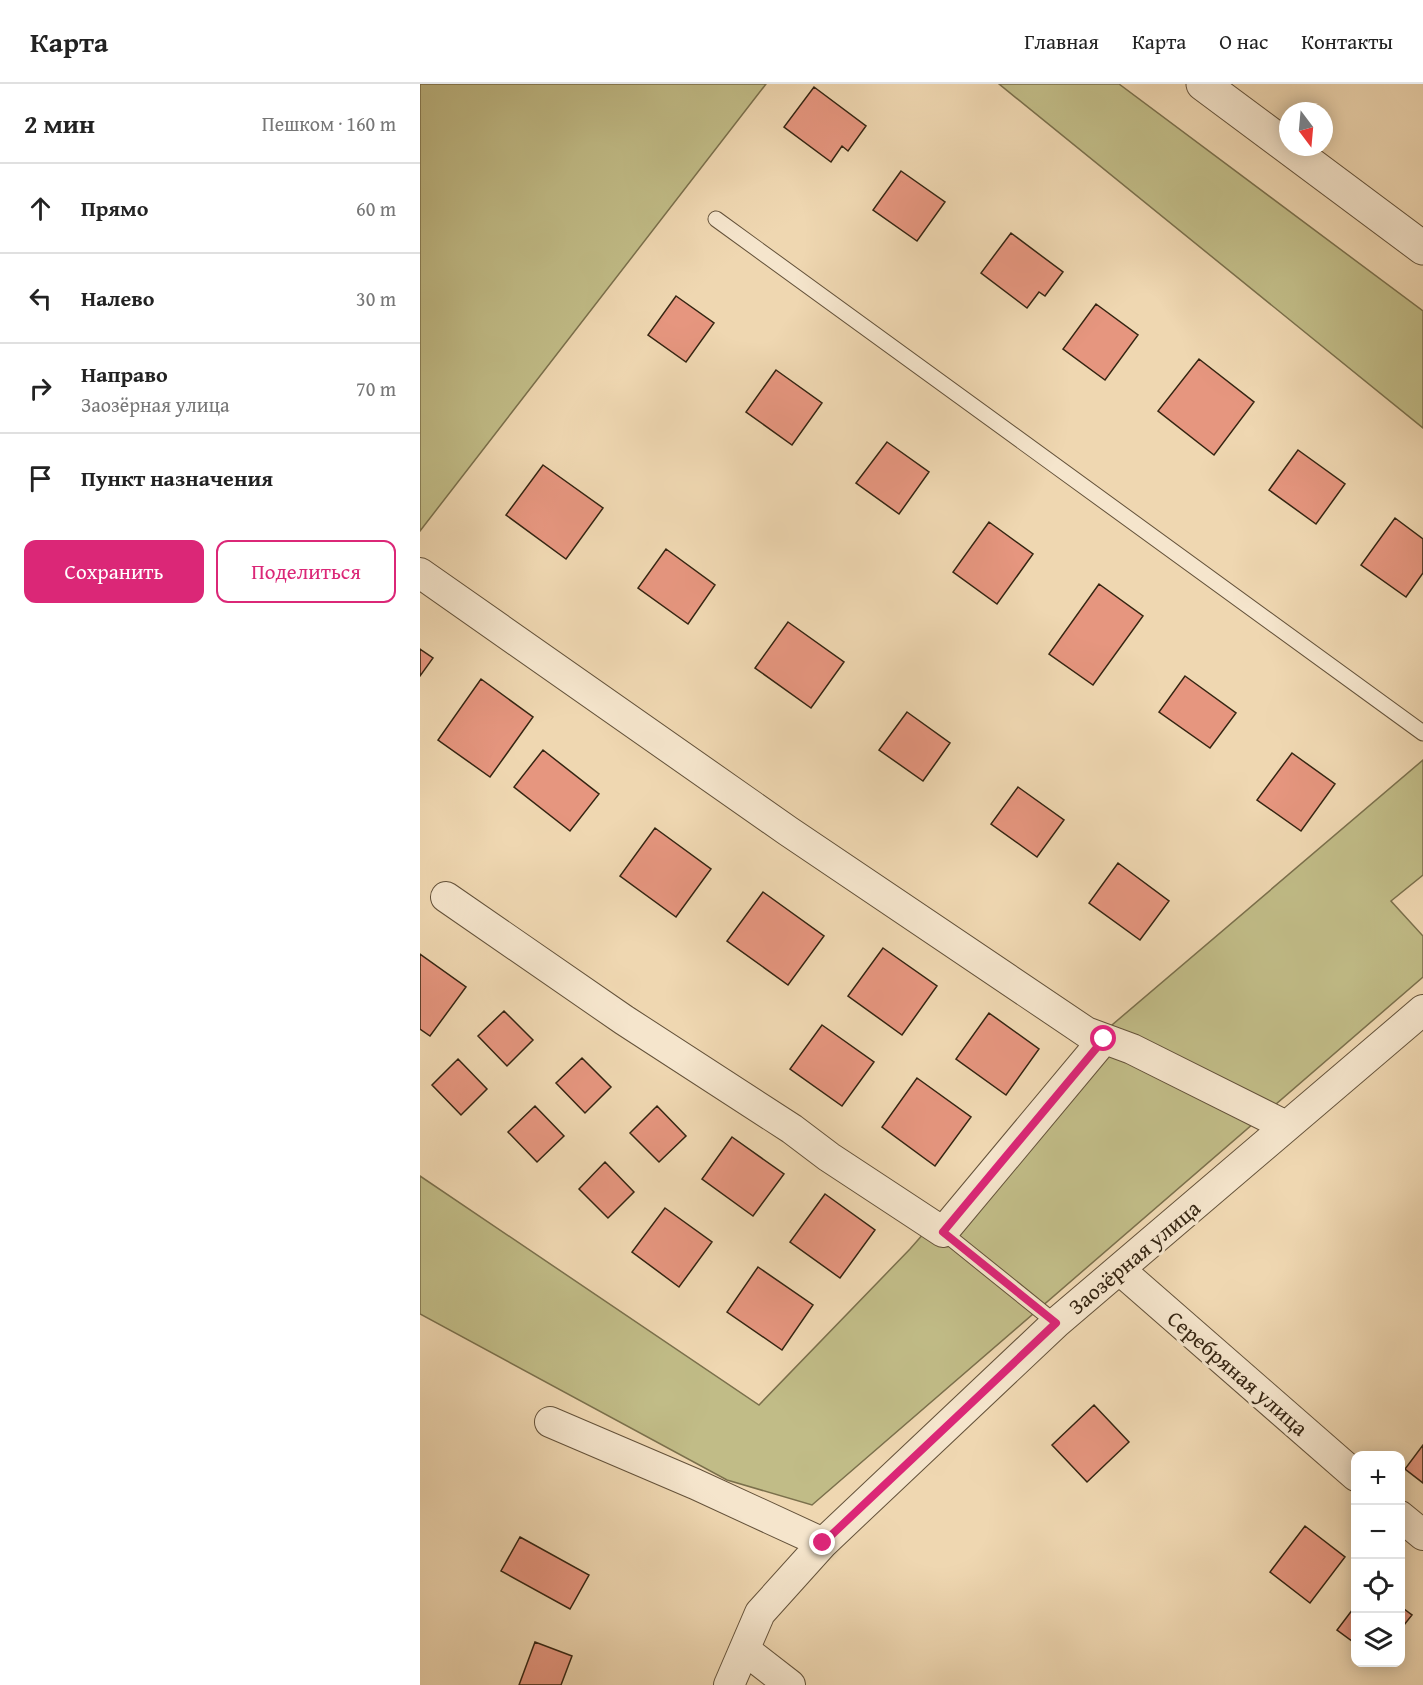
<!DOCTYPE html>
<html lang="ru">
<head>
<meta charset="utf-8">
<style>
  body { margin:0; font-family:"Gentium Book Plus",serif; background:#f2f2f2; color:#222 }
  .controls { position:absolute; right:18px; bottom:18px; display:grid; overflow:hidden; border-radius:12px; box-shadow:0 3px 15px #0003 }
  .controls button { width:54px; height:54px; display:grid; place-items:center; padding:0; border:0; border-bottom:2px solid #e0e0e0; background:#fff; color:#222; font:30px sans-serif }
  .compass { position:absolute; left:859px; top:18px; width:54px; height:54px; border-radius:50%; background:#fff; box-shadow:0 3px 15px #0003; rotate:164deg }
  .stop { position:absolute; width:18px; height:18px; margin:-14px; border:4px solid #db2777; border-radius:50%; background:#fff }
  .stop.end { background:#db2777; border-color:#fff; box-shadow:0 2px 6px #0008 }
  .list { margin:0; padding:0; list-style:none }
  h2 { display:flex; justify-content:space-between; align-items:center; height:78px; margin:0; padding:0 24px; font-size:26px }
  h2 small { font-size:20px; font-weight:400; color:#767676 }
  .list li { display:grid; grid-template-columns:39px 1fr auto; gap:18px; align-items:center; box-sizing:border-box; height:90px; padding:0 24px; border-top:2px solid #e0e0e0 }
  .list b { display:block; font-size:22px; white-space:nowrap }
  .list p { margin:0; font-size:20px; white-space:nowrap; color:#767676 }
  .list em { font-size:20px; font-style:normal; color:#767676 }
  .actions { display:flex; gap:12px; padding:18px 24px }
  .actions a { flex:1; padding:14px 0; border:2px solid #db2777; border-radius:12px; text-align:center; font-size:21px; color:#db2777 }
  .actions .main { background:#db2777; color:#fff }
  .icon { flex:none; width:33px; height:33px; fill:none; stroke:currentColor; stroke-width:2; stroke-linecap:round; stroke-linejoin:round }
  .map { position:relative; flex:none; width:1003px; height:1601px; overflow:hidden }
  header { display:flex; align-items:center; gap:36px; box-sizing:border-box; height:84px; padding:0 30px; background:#fff; border-bottom:2px solid #e0e0e0 }
  header strong { font-size:28px }
  nav { display:flex; gap:33px; margin-inline-start:auto; font-size:21px }
  main { display:flex }
  aside { flex:1; background:#fff }
  .map>svg:first-child { display:block }
  .green { fill:#c1bc87; stroke:#7b704c; stroke-width:1.5 }
  .building { fill:#e6967f; stroke:#352512; stroke-width:1.5 }
  .lines { fill:none; stroke-linecap:round; stroke-linejoin:round }
  .service-casing { stroke:#64523a; stroke-width:17 }
  .minor-casing { stroke:#64523a; stroke-width:32 }
  .tertiary-casing { stroke:#64523a; stroke-width:35 }
  .service { stroke:#f5e5cc; stroke-width:15 }
  .minor { stroke:#f5e5cc; stroke-width:30 }
  .tertiary { stroke:#f5e5cc; stroke-width:33 }
  .route { stroke:#db2777; stroke-width:8 }
  .labels { text-anchor:middle; dominant-baseline:central; stroke-width:6; stroke-linejoin:round; paint-order:stroke }
  .street-label { font-size:22px; fill:#352512; stroke:#f5e5cc }
</style>
</head>
<body>
<header>
<strong>Карта</strong>
<nav><a>Главная</a><a>Карта</a><a>О нас</a><a>Контакты</a></nav>
</header>
<main>
<aside>
<h2>2 мин<small>Пешком · 160 m</small></h2>
<ul class="list">
<li><svg class="icon" aria-label="ahead" viewBox="0 0 24 24"><path d="M12 20V5M6 11l6-6 6 6"/></svg><div><b>Прямо</b></div><em>60 m</em></li>
<li><svg class="icon" aria-label="left" viewBox="0 0 24 24"><path d="M17 20v-9H6M10 6l-5 5 5 5"/></svg><div><b>Налево</b></div><em>30 m</em></li>
<li><svg class="icon" aria-label="right" viewBox="0 0 24 24"><path d="M7 20v-9h11M14 6l5 5-5 5"/></svg><div><b>Направо</b><p>Заозёрная улица</p></div><em>70 m</em></li>
<li><svg class="icon" aria-label="arrive" viewBox="0 0 24 24"><path d="M6 21V4h12l-3 4 3 4H6"/></svg><div><b>Пункт назначения</b></div></li>
</ul>
<div class="actions"><a class="main">Сохранить</a><a>Поделиться</a></div>
</aside>
<div class="map">
<svg width="1003" height="1601" viewBox="0 0 1003 1601">
  <rect width="100%" height="100%" fill="#efd7b1"/>
  <filter id="stains"><feTurbulence type="fractalNoise" baseFrequency=".00333" numOctaves="4"/><feColorMatrix values="0 0 0 0 .2 0 0 0 0 .09 0 0 0 0 .02 0 0 0 .5 -.17"/></filter>
  <radialGradient id="worn" r=".72"><stop offset=".6" stop-color="#630" stop-opacity="0"/><stop offset="1" stop-color="#630" stop-opacity=".3"/></radialGradient>
  <path class="green" d="M0 0H346L0 447Z
    M579 0H699L1003 227V344Z
    M1003 676V791L971 817 1003 852V893L392 1421 307 1396 0 1230V1092L339 1321 490 1165 672 958Z"/>
  <path class="building" d="M394 3 446 42 428 67 422 62 411 78 364 43Z
    M481 87 525 118 497 157 453 126Z
    M591 149 643 188 625 212 619 208 607 224 561 189Z
    M256 212 294 239 266 278 228 251Z
    M676 220 718 251 685 296 643 265Z
    M779 275 834 318 794 371 738 327Z
    M356 286 402 319 372 361 326 328Z
    M467 358 509 388 479 430 436 399Z
    M878 366 925 400 896 440 849 406Z
    M123 381 183 424 146 475 86 431Z
    M975 434 1003 455V489L986 513 941 481Z
    M569 438 613 470 577 520 533 488Z
    M246 465 295 501 268 540 218 504Z
    M679 500 723 532 673 601 629 570Z
    M368 538 424 578 391 624 335 584Z
    M0 565 13 574 0 592Z
    M765 592 816 629 790 664 739 628Z
    M61 595 113 633 70 693 18 656Z
    M487 628 530 659 503 697 459 666Z
    M123 666 179 710 150 747 94 703Z
    M872 669 915 700 881 747 837 716Z
    M598 703 644 736 617 773 571 740Z
    M235 744 291 785 256 833 200 792Z
    M698 779 749 817 720 856 669 819Z
    M343 808 404 852 368 901 307 857Z
    M463 864 517 902 482 951 428 912Z
    M0 870 46 903 10 952 0 945Z
    M84 927 113 956 87 982 58 952Z
    M569 929 619 965 586 1011 536 975Z
    M402 941 454 978 422 1022 370 985Z
    M162 974 191 1003 165 1029 136 999Z
    M38 975 67 1005 41 1031 12 1001Z
    M497 994 551 1033 515 1082 462 1043Z
    M115 1022 144 1052 117 1078 88 1048Z
    M237 1022 266 1052 239 1078 210 1049Z
    M312 1053 364 1090 333 1132 282 1095Z
    M185 1078 214 1108 188 1134 159 1105Z
    M405 1110 455 1146 420 1194 370 1158Z
    M245 1124 292 1158 259 1203 212 1168Z
    M338 1183 393 1221 362 1266 307 1228Z
    M674 1321 709 1358 667 1398 632 1361Z
    M1003 1361V1399L985 1385Z
    M885 1442 925 1473 890 1519 850 1488Z
    M100 1453 169 1491 150 1525 81 1487Z
    M936 1521V1560L917 1546Z
    M980 1522 992 1531 980 1546Z
    M115 1558 152 1572 141 1601H99Z"/>
  <g class="lines">
    <g class="service-casing">
      <path id="service" d="M296 135 1003 649
        M523 1148 636 1239"/>
    </g>
    <g class="minor-casing">
      <path id="minor" d="M0 489 368 747 666 948 712 965 866 1042
        M26 813 204 936 372 1045 409 1073 523 1148 684 955
        M700 1186 936 1392
        M130 1338 275 1400 403 1459
        M980 1432 1003 1451
        M325 1566 370 1601
        M309 1601 340 1529 403 1459 636 1239 1003 926"/>
    </g>
    <g class="tertiary-casing">
      <path id="tertiary" d="M783 0 1003 164"/>
    </g>
    <use href="#service" class="service"/>
    <use href="#minor" class="minor"/>
    <use href="#tertiary" class="tertiary"/>
  </g>
  <g class="lines">
    <path class="route" d="M403 1459 636 1239 523 1148 684 955"/>
  </g>
  <g class="labels">
    <g class="street-label">
      <text transform="translate(714 1173) rotate(-40)">Заозёрная улица</text>
      <text transform="translate(818 1289) rotate(41)">Серебряная улица</text>
    </g>
  </g>
  <rect width="100%" height="100%" filter="url(#stains)"/>
  <rect width="100%" height="100%" fill="url(#worn)"/>
</svg>
<div class="controls">
<button>+</button>
<button>−</button>
<button><svg class="icon" aria-label="locate" viewBox="0 0 24 24"><circle cx="12" cy="12" r="6"/><path d="M12 2v4M12 18v4M2 12h4M18 12h4"/></svg></button>
<button><svg class="icon" aria-label="layers" viewBox="0 0 24 24"><path d="M12 4l9 5-9 5-9-5zM3 14l9 5 9-5"/></svg></button>
</div>
<svg class="compass" viewBox="-18 -18 36 36"><path d="M0-13l5 13h-10z" fill="#e53935"/><path d="M0 13l5-13h-10z" fill="#767676"/></svg>
<div class="stop" style="left:684px;top:955px"></div>
<div class="stop end" style="left:403px;top:1459px"></div>
</div>
</main>
</body>
</html>
